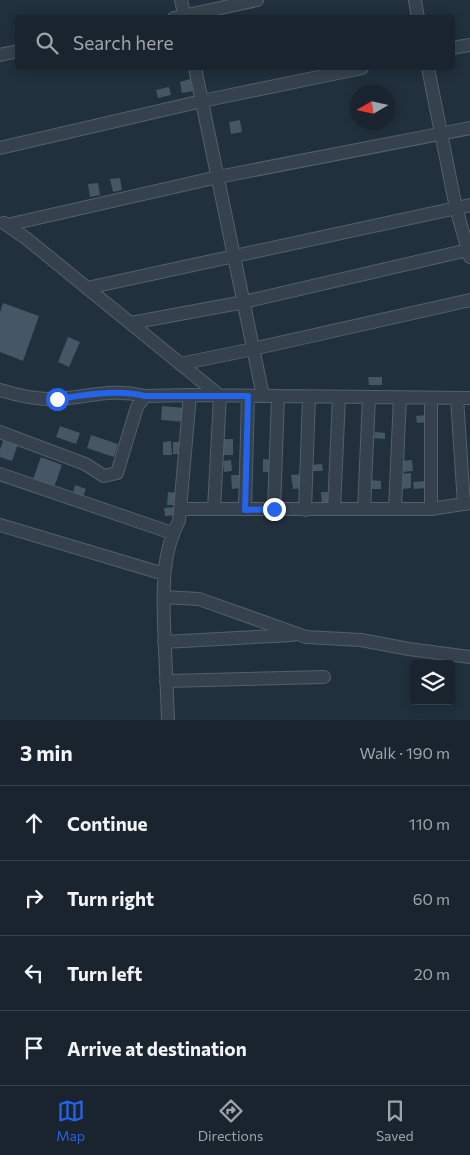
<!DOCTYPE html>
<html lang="en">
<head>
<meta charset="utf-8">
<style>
  body { margin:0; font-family:Commissioner,sans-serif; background:#222c36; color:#f1f3f6 }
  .controls { position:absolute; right:15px; bottom:15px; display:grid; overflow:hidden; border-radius:5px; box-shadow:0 2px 12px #0003 }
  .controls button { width:45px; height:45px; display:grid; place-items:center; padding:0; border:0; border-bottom:1px solid #37414a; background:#19242e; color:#f1f3f6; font:25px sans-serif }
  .compass { position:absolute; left:350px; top:85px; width:45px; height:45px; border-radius:50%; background:#19242e; box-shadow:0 2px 12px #0003; rotate:261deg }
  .stop { position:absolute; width:15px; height:15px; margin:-11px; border:4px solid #2563eb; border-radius:50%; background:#fff }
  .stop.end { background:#2563eb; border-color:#fff; box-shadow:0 1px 5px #0008 }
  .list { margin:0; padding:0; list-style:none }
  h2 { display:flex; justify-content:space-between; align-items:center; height:65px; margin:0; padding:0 20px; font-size:21px }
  h2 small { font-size:16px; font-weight:400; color:#9fa4aa }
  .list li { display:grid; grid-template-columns:32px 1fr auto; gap:15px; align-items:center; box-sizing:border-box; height:75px; padding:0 20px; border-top:1px solid #37414a }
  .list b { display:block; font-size:19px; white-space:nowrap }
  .list em { font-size:16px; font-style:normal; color:#9fa4aa }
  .icon { flex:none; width:28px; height:28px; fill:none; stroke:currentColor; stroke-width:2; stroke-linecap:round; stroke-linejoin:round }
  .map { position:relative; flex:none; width:470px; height:720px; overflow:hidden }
  .search { position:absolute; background:#19242e; box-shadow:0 2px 12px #0003; left:15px; right:15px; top:15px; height:55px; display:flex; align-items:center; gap:12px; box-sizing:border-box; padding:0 18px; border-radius:5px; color:#9fa4aa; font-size:19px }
  .sheet { height:365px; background:#19242e }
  nav { display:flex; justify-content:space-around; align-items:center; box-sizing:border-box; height:70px; border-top:1px solid #37414a; background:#19242e; font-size:14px; color:#9fa4aa }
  nav a { display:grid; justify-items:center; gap:2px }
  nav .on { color:#2563eb }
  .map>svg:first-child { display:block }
  .building { fill:#455664 }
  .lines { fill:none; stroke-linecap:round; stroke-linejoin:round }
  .minor-casing { stroke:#53606b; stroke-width:14 }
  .minor { stroke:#35424d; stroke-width:12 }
  .route { stroke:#2563eb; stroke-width:6 }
</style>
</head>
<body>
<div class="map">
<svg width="470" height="720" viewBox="0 0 470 720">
  <rect width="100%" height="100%" fill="#21303d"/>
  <path class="building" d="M190 79 193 91 182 93 180 82Z
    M169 87 171 95 158 98 156 90Z
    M240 120 242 132 231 134 229 122Z
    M120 178 122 190 113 192 110 179Z
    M98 183 100 195 90 197 88 184Z
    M3 303 39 316 23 361 0 352V312Z
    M68 337 80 342 69 367 58 362Z
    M368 377H382V385H369Z
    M162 406 185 408 184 422 161 420Z
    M428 415 429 422 417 423 416 416Z
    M60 426 80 433 76 444 56 437Z
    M375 432 385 433V439L374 438Z
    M91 435 118 444 114 457 87 448Z
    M4 439 18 444 12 461 0 457V449Z
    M222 439H233V455H221Z
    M171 441 172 455H163V442Z
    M173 442H183V454H173Z
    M41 457 62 465 53 490 32 482Z
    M263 459 274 460V472H263Z
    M231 460 232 471 224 472 223 461Z
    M412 460 413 471 402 472 401 461Z
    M322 464 323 471H312L311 465Z
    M411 473V488L401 489 400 474Z
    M302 474 304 488 293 489 291 475Z
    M231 475H240L241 488 232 489Z
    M369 480 381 481V489H369Z
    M424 481 426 488 414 489 413 482Z
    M75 485 86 489 82 499 72 496Z
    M168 492 179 493V505H167Z
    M321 492H331L332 507H322Z
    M177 507 178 515 165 516 164 508Z"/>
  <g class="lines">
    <g class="minor-casing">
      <path id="minor" d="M181 0 185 18
        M415 0 418 18
        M174 18 257 0
        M452 48 470 45
        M0 55 18 51
        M195 68 263 396
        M428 68 456 208 470 257
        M0 148 202 101 362 68
        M4 223 27 239 220 396 214 509
        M7 225 218 177 470 128
        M87 288 470 205
        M131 323 244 302 468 250
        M180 364 253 349 470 300
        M0 390C19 396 37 400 57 399 90 397 110 388 145 396
        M431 398V509
        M457 398 464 504
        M0 432 85 464 104 476 117 473 137 407 145 396 190 395
        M0 474 172 533
        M180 509H431L470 503
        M245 509 248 396
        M274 509 278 396
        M334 509 339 397
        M364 509 369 397
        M395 509 400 397
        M305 510 309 397
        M0 525 164 574
        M164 597 199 599 306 637 361 640 409 649 470 657
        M164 642 292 635
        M166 681 324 677
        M168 720C167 688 165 656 164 623 163 589 162 552 179 521L190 395 470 398"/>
    </g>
    <use href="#minor" class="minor"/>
  </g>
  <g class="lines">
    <path class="route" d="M57 399C87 395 115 389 145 396H248L245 510 274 509"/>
  </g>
</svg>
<div class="controls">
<button><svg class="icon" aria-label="layers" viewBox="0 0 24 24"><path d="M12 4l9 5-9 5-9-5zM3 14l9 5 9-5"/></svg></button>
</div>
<svg class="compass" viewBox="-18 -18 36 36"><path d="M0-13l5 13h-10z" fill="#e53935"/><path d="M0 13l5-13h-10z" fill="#9fa4aa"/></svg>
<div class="stop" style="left:57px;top:399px"></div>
<div class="stop end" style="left:274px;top:509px"></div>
<div class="search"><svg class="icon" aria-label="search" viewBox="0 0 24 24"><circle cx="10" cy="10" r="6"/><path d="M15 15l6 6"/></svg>Search here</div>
</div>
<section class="sheet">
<h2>3 min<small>Walk · 190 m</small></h2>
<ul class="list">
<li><svg class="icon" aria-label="ahead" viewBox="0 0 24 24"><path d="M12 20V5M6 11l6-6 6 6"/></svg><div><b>Continue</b></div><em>110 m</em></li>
<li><svg class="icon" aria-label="right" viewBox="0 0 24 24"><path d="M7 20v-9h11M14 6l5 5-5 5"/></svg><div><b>Turn right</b></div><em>60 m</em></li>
<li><svg class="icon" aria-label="left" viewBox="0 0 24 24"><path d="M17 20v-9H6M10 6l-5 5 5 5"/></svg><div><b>Turn left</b></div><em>20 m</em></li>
<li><svg class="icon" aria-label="arrive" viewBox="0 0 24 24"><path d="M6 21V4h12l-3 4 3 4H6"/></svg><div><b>Arrive at destination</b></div></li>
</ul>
</section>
<nav>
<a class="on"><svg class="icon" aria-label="map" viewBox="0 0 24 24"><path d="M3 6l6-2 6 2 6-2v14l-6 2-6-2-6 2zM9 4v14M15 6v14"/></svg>Map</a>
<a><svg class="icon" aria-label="directions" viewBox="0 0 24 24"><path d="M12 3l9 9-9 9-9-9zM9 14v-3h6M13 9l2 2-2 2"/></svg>Directions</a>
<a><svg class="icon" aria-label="saved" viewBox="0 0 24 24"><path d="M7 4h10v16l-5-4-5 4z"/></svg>Saved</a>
</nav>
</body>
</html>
